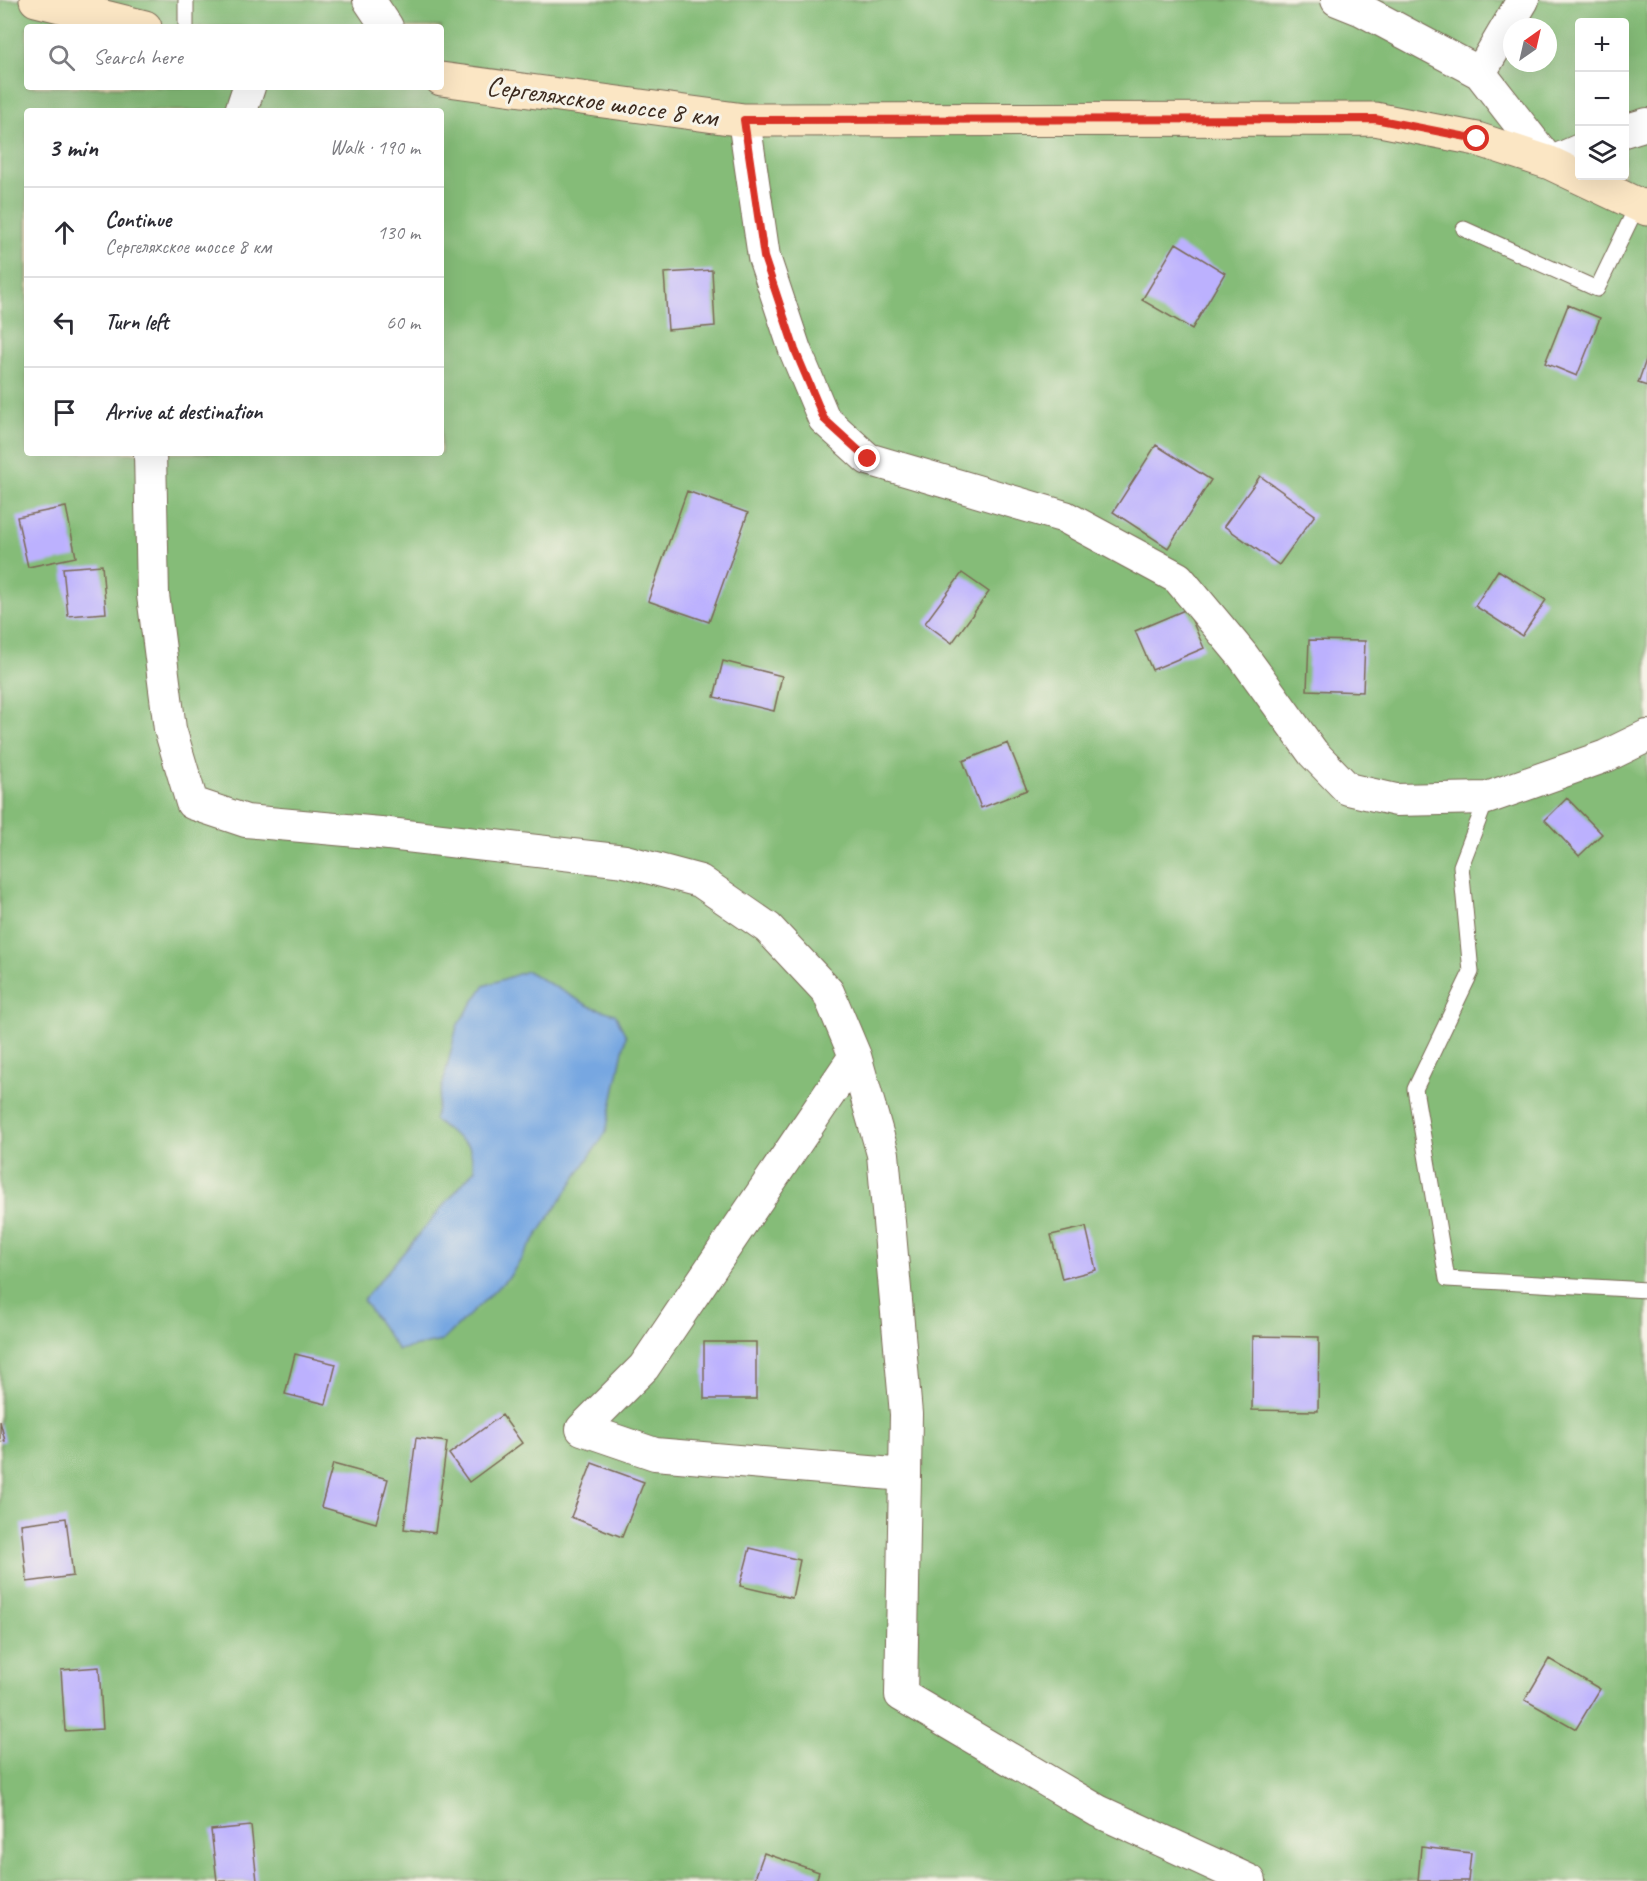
<!DOCTYPE html>
<html lang="en">
<head>
<meta charset="utf-8">
<style>
  body { margin:0; font-family:Caveat,sans-serif; background:#f2f2f3; color:#2b2b33 }
  .controls { position:absolute; right:18px; top:18px; display:grid; overflow:hidden; border-radius:6px; box-shadow:0 6px 24px #0002 }
  .controls button { width:54px; height:54px; display:grid; place-items:center; padding:0; border:0; border-bottom:2px solid #e1e1e2; background:#fff; color:#2b2b33; font:30px sans-serif }
  .compass { position:absolute; left:1503px; top:18px; width:54px; height:54px; border-radius:50%; background:#fff; box-shadow:0 6px 24px #0002; rotate:34deg }
  .stop { position:absolute; width:18px; height:18px; margin:-14px; border:4px solid #d93025; border-radius:50%; background:#fff }
  .stop.end { background:#d93025; border-color:#fff; box-shadow:0 2px 6px #0008 }
  .list { margin:0; padding:0; list-style:none }
  h2 { display:flex; justify-content:space-between; align-items:center; height:78px; margin:0; padding:0 24px; font-size:26px }
  h2 small { font-size:20px; font-weight:400; color:#7c7c81 }
  .list li { display:grid; grid-template-columns:39px 1fr auto; gap:18px; align-items:center; box-sizing:border-box; height:90px; padding:0 24px; border-top:2px solid #e1e1e2 }
  .list b { display:block; font-size:22px; white-space:nowrap }
  .list p { margin:0; font-size:20px; white-space:nowrap; color:#7c7c81 }
  .list em { font-size:20px; font-style:normal; color:#7c7c81 }
  .icon { flex:none; width:33px; height:33px; fill:none; stroke:currentColor; stroke-width:2; stroke-linecap:round; stroke-linejoin:round }
  .map { position:relative; flex:none; width:1647px; height:1881px; overflow:hidden }
  .search { position:absolute; background:#fff; box-shadow:0 6px 24px #0002; left:24px; top:24px; width:420px; height:66px; display:flex; align-items:center; gap:15px; box-sizing:border-box; padding:0 21px; border-radius:6px; color:#7c7c81; font-size:22px }
  .panel { position:absolute; background:#fff; box-shadow:0 6px 24px #0002; left:24px; top:108px; width:420px; height:348px; border-radius:6px }
  .map>svg:first-child { display:block }
  .forest { fill:#85bc78; stroke:#60734b; stroke-width:1.5; fill-rule:evenodd }
  .water { fill:#77a7e1; stroke:#596880; stroke-width:1.5 }
  .building { fill:#bcb1fe }
  .lines { fill:none; stroke-linecap:round; stroke-linejoin:round }
  .lane-casing { stroke:#7a6955; stroke-width:17 }
  .street-casing { stroke:#7a6955; stroke-width:34 }
  .secondary-casing { stroke:#7a6955; stroke-width:35 }
  .lane { stroke:#fff; stroke-width:15 }
  .street { stroke:#fff; stroke-width:32 }
  .secondary { stroke:#fbe6c4; stroke-width:33 }
  .route { stroke:#d93025; stroke-width:8 }
  .labels { text-anchor:middle; dominant-baseline:central; stroke-width:6; stroke-linejoin:round; paint-order:stroke }
  .street-label { font-size:28px; fill:#3b2a1e; stroke:#f7f3e8 }
</style>
</head>
<body>
<div class="map">
<svg width="1647" height="1881" viewBox="0 0 1647 1881">
  <rect width="100%" height="100%" fill="#f7f3e8"/>
  <filter id="ink" filterUnits="userSpaceOnUse"><feTurbulence type="fractalNoise" baseFrequency=".0167" numOctaves="2"/><feDisplacementMap in="SourceGraphic" scale="12" xChannelSelector="R" yChannelSelector="G"/><feConvolveMatrix kernelMatrix="1 2 1 2 8 2 1 2 1" color-interpolation-filters="sRGB"/></filter>
  <filter id="wash" filterUnits="userSpaceOnUse"><feTurbulence type="fractalNoise" baseFrequency=".008" numOctaves="4" result="noise"/><feDisplacementMap in="SourceGraphic" scale="24" xChannelSelector="R" yChannelSelector="G"/><feGaussianBlur stdDeviation="1.35" result="paint"/><feColorMatrix in="noise" values="0 0 0 0 0 0 0 0 0 0 0 0 0 0 0 0 0 1.4 0 .05"/><feComposite in="paint" operator="in"/></filter>
  <g filter="url(#wash)">
    <rect width="100%" height="100%" fill="#efddbc"/>
    <path class="forest" d="M0 0H1647V1881H0ZM1580 22H1624V176H1580ZM27 27H441V87H27ZM1512 27H1548V63H1512ZM27 111H441V453H27Z"/>
    <path class="water" d="M527 971 589 1006 615 1014 626 1036 606 1132 510 1276 442 1341 398 1350 363 1300 475 1169 469 1146 434 1120 457 1026 484 986Z"/>
    <g id="blocks">
      <path class="building" d="M1176 243 1225 273 1192 329 1142 300Z
        M712 270 715 326 668 330 664 273Z
        M1568 305 1600 318 1577 376 1545 363Z
        M1647 357V386L1638 383Z
        M1156 445 1211 480 1168 548 1113 512Z
        M1260 476 1315 515 1279 565 1224 526Z
        M687 491 748 513 709 622 648 601Z
        M66 507 76 557 28 567 17 517Z
        M102 565 106 613 68 616 63 568Z
        M1498 570 1546 600 1522 636 1475 606Z
        M962 573 989 592 952 643 925 623Z
        M1187 609 1204 648 1152 670 1135 631Z
        M1309 640 1365 641 1363 692 1307 690Z
        M723 661 782 676 774 711 714 697Z
        M1008 743 1027 790 981 808 963 761Z
        M1567 798 1602 834 1579 856 1545 820Z
        M1086 1227 1096 1270 1062 1279 1051 1235Z
        M1253 1336 1319 1337 1318 1411 1252 1410Z
        M704 1342H756V1399H704Z
        M295 1354 336 1364 326 1404 285 1394Z
        M502 1415 522 1443 469 1482 449 1454Z
        M0 1421 5 1441 0 1442Z
        M416 1438 447 1442 435 1533 404 1529Z
        M592 1463 644 1482 622 1537 571 1517Z
        M333 1464 388 1479 376 1523 321 1507Z
        M66 1518 73 1576 27 1582 21 1524Z
        M750 1548 800 1560 792 1598 740 1586Z
        M1549 1659 1600 1689 1576 1729 1525 1700Z
        M99 1667 103 1729 65 1731 61 1670Z
        M251 1826 257 1881H217L211 1830Z
        M1421 1847 1471 1853 1468 1881H1418Z
        M764 1853 819 1872 816 1881H754Z"/>
    </g>
  </g>
  <g filter="url(#ink)">
    <use href="#blocks" fill-opacity="0" stroke="#7a6955" stroke-width="1.5"/>
    <g class="lines">
      <g class="lane-casing">
        <path id="lane" d="M186 0V27
          M1464 229 1597 289 1638 204
          M1487 798 1461 866 1471 972 1415 1089 1447 1279 1647 1290"/>
      </g>
      <g class="street-casing">
        <path id="street" d="M369 0 387 27
          M1337 0 1362 10 1480 73 1550 163 1580 150
          M1480 73 1523 0
          M241 111 249 87
          M744 120 764 257 795 350 824 419 868 459 1065 517 1178 578 1243 656 1313 753 1348 789 1396 800 1487 798 1606 756 1647 736
          M1624 131 1647 124
          M150 453 153 595 170 729 192 803 246 821 380 833 625 861 700 881 768 928 828 992 855 1056 644 1367 582 1429 655 1454 905 1475 906 1414 883 1154 855 1056
          M905 1475 901 1695 1098 1811 1250 1881"/>
      </g>
      <g class="secondary-casing">
        <path id="secondary" d="M36 0 145 27
          M441 79 744 120 1375 119 1477 139 1550 163 1647 209"/>
      </g>
      <use href="#lane" class="lane"/>
      <use href="#street" class="street"/>
      <use href="#secondary" class="secondary"/>
    </g>
  </g>
  <g class="lines" filter="url(#ink)">
    <path class="route" d="M868 459 824 419 795 350 764 257 744 120 1375 119 1477 139"/>
  </g>
  <g class="labels">
    <g class="street-label">
      <text transform="translate(602 101) rotate(8)">Сергеляхское шоссе 8 км</text>
    </g>
  </g>
</svg>
<div class="controls">
<button>+</button>
<button>−</button>
<button><svg class="icon" aria-label="layers" viewBox="0 0 24 24"><path d="M12 4l9 5-9 5-9-5zM3 14l9 5 9-5"/></svg></button>
</div>
<svg class="compass" viewBox="-18 -18 36 36"><path d="M0-13l5 13h-10z" fill="#e53935"/><path d="M0 13l5-13h-10z" fill="#7c7c81"/></svg>
<div class="stop" style="left:1477px;top:139px"></div>
<div class="stop end" style="left:868px;top:459px"></div>
<div class="search"><svg class="icon" aria-label="search" viewBox="0 0 24 24"><circle cx="10" cy="10" r="6"/><path d="M15 15l6 6"/></svg>Search here</div>
<section class="panel">
<h2>3 min<small>Walk · 190 m</small></h2>
<ul class="list">
<li><svg class="icon" aria-label="ahead" viewBox="0 0 24 24"><path d="M12 20V5M6 11l6-6 6 6"/></svg><div><b>Continue</b><p>Сергеляхское шоссе 8 км</p></div><em>130 m</em></li>
<li><svg class="icon" aria-label="left" viewBox="0 0 24 24"><path d="M17 20v-9H6M10 6l-5 5 5 5"/></svg><div><b>Turn left</b></div><em>60 m</em></li>
<li><svg class="icon" aria-label="arrive" viewBox="0 0 24 24"><path d="M6 21V4h12l-3 4 3 4H6"/></svg><div><b>Arrive at destination</b></div></li>
</ul>
</section>
</div>
</body>
</html>
